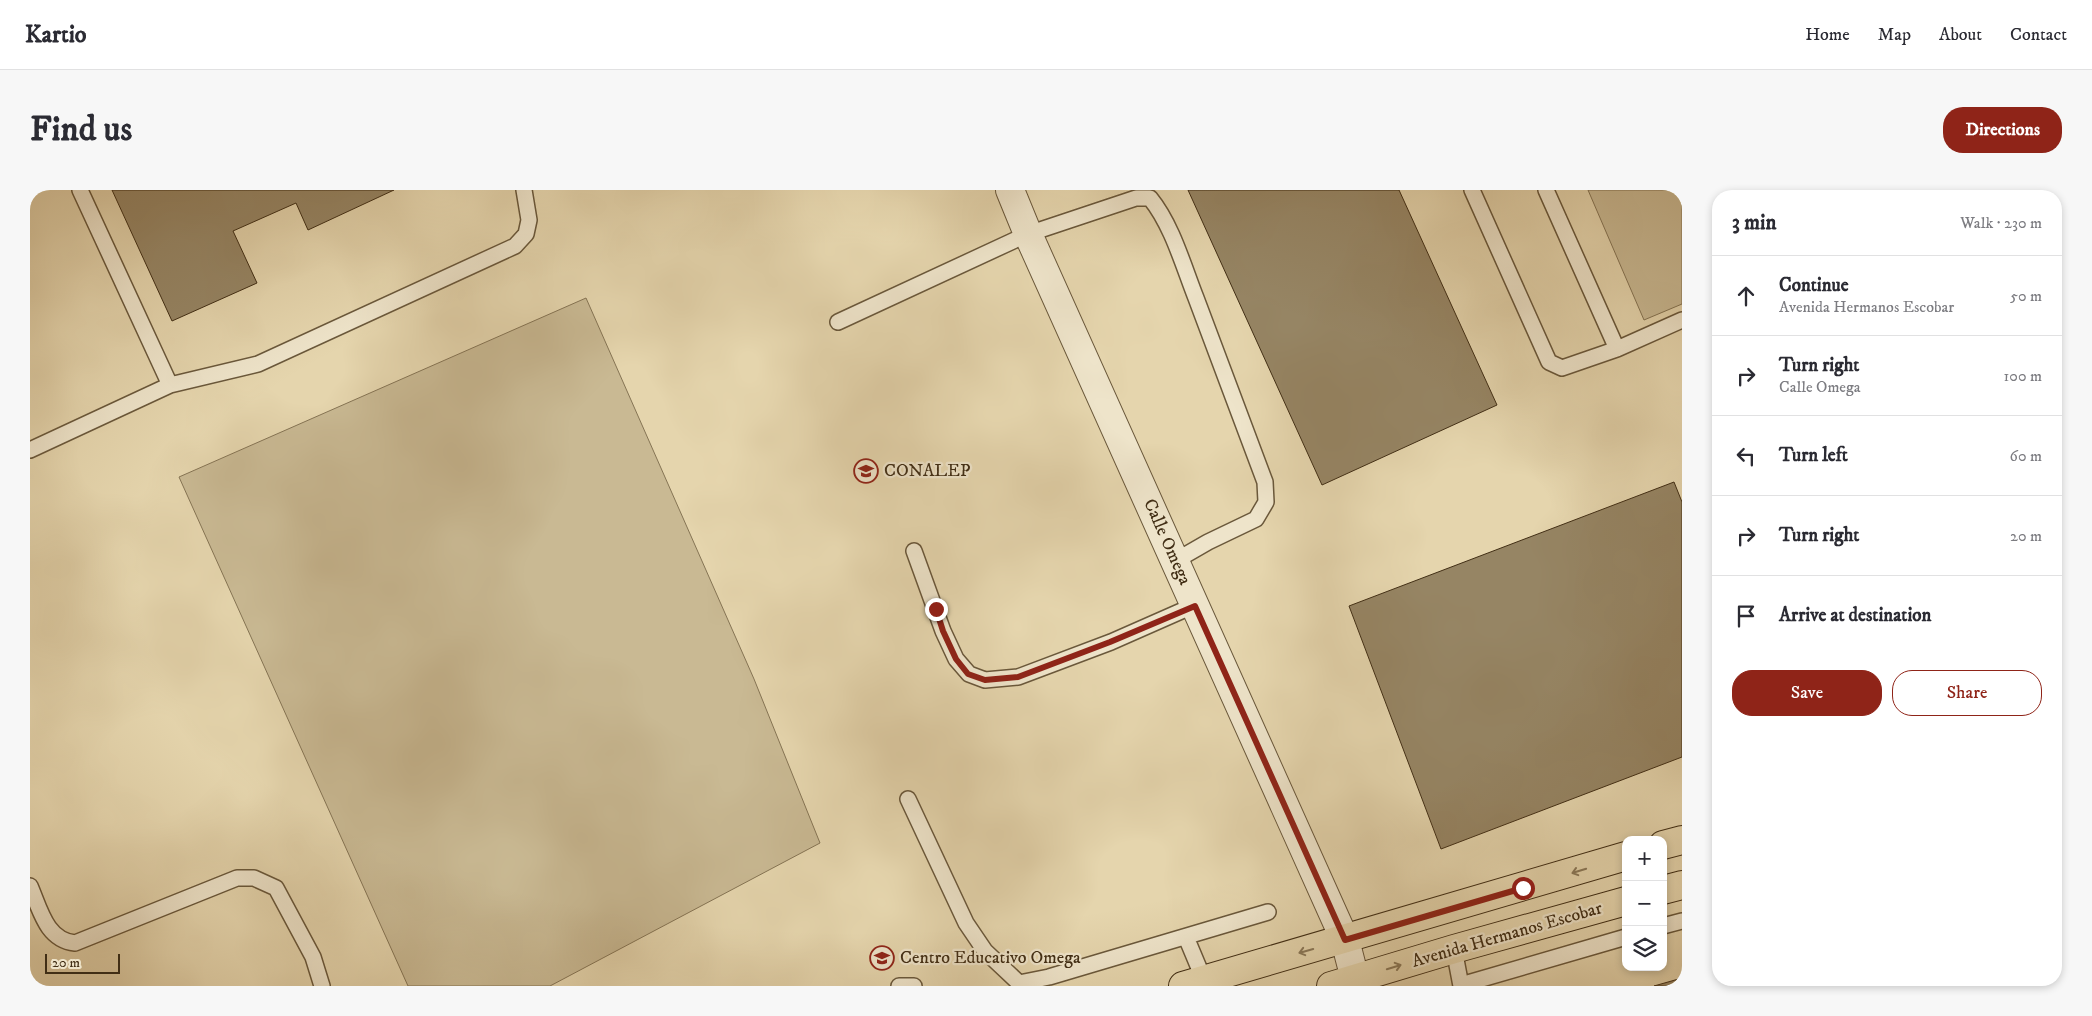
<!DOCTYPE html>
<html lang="en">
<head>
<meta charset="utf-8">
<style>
  body { margin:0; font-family:"IM FELL DW Pica",serif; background:#f7f7f7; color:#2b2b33 }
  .controls { position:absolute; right:15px; bottom:15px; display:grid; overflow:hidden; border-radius:10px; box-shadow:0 2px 8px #0003 }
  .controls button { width:45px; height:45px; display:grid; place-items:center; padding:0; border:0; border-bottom:1px solid #e1e1e2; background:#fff; color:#2b2b33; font:25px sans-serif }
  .scale { position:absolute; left:15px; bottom:12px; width:75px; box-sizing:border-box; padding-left:5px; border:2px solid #412e15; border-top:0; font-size:14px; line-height:18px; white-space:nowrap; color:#412e15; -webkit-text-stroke:4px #eee4ca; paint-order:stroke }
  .stop { position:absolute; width:15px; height:15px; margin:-11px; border:4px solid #8f2418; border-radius:50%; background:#fff }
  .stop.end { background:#8f2418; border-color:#fff; box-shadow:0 1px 5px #0008 }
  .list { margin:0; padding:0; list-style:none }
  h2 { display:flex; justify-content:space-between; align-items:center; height:65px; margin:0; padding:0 20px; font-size:21px }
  h2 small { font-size:16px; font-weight:400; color:#7c7c81 }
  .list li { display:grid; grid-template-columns:32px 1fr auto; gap:15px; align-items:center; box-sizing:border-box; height:80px; padding:0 20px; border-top:1px solid #e1e1e2 }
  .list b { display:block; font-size:19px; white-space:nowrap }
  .list p { margin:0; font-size:16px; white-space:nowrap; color:#7c7c81 }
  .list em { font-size:16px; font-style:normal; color:#7c7c81 }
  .actions { display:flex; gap:10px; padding:15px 20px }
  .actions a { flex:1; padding:11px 0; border:1px solid #8f2418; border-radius:20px; text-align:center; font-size:18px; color:#8f2418 }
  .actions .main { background:#8f2418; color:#fff }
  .icon { flex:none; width:28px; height:28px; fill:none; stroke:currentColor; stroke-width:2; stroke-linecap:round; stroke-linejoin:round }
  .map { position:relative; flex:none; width:1652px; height:796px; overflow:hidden; border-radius:20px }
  header { display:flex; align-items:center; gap:30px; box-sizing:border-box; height:70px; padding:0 25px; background:#fff; border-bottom:1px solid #e1e1e2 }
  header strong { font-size:24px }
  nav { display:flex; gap:28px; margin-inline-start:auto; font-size:18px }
  .intro { display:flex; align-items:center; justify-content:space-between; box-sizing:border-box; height:120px; padding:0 30px }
  h1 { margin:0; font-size:35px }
  .button { padding:12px 22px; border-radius:20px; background:#8f2418; color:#fff; font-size:18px; font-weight:700 }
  main { display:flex; gap:30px; padding:0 30px }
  aside { flex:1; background:#fff; border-radius:20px; box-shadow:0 2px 8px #0003 }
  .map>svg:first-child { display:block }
  .green { fill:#c9b993; stroke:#857454 }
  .building { fill:#968564; stroke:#412e15 }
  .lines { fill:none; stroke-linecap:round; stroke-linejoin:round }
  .lane-casing { stroke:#6a583b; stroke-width:18 }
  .street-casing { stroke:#6a583b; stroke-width:30 }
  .primary-casing { stroke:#412e15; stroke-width:30 }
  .lane { stroke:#eee4ca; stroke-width:15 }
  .street { stroke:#eee4ca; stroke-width:28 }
  .primary { stroke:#e5d5ad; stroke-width:28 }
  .oneway { stroke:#8b7959 }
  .route { stroke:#8f2418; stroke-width:6 }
  .labels { text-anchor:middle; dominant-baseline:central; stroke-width:4.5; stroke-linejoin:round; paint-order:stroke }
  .poi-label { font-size:18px; fill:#412e15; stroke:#eee4ca; text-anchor:start }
  .street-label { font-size:18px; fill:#412e15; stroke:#eee4ca }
</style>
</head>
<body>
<header>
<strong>Kartio</strong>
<nav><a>Home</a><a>Map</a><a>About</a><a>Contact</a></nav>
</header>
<div class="intro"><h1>Find us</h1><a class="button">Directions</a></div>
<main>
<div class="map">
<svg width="1652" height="796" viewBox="0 0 1652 796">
  <rect width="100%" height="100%" fill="#e5d5ad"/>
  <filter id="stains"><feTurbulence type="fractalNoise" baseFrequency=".004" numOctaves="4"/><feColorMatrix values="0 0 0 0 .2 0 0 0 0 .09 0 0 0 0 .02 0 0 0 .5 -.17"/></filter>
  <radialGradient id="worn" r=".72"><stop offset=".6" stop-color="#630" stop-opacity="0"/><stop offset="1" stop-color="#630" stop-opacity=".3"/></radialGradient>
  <path class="green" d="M1558 0H1652V114L1614 130Z
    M556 108 724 489 790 653 520 796H378L149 287Z"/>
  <path class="building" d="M82 0H364L278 40 266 13 203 41 227 93 142 131Z
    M1158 0H1369L1467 215 1292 295Z
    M1644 292 1652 312V567L1411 659 1319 416Z
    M1652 788V796H1624Z"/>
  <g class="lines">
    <g class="lane-casing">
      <path id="lane" d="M50 0 140 195 228 174 485 56 496 44 499 30 494 0
        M1442 0 1519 172 1532 178 1587 159 1652 130
        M1516 0 1587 159
        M808 132 998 44 1106 8H1120C1142 35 1153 75 1166 108 1189 169 1212 231 1235 292L1236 312 1226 329 1178 352 1145 371
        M0 260 140 195
        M884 361 913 441 926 469 939 484 955 490 988 487 1081 452 1165 415
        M878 609 936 733 955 761 989 793
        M0 696C10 719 16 750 45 753L207 688H224L246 698 283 767 292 796
        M1633 736 1652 731
        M1156 747 1174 790
        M1424 759 1431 796
        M1431 795 1596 747
        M869 796H884
        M990 796 989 793 1019 787 1238 722"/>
    </g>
    <g class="street-casing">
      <path id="street" d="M980 0 998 44 1315 750 1325 789"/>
    </g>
    <g class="primary-casing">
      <path id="primary" d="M1633 655 1652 650
        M1633 700 1652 695
        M1153 796 1596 666
        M1301 796 1424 759 1596 711"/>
    </g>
    <use href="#lane" class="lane"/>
    <use href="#street" class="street"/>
    <use href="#primary" class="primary"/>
  </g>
  <defs><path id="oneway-shaft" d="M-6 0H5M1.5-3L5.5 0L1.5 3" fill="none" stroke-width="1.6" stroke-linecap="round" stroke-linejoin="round" transform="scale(1.25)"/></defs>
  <g class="oneway">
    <use href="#oneway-shaft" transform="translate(1549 681) rotate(163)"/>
    <use href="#oneway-shaft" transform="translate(1276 761) rotate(164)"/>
    <use href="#oneway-shaft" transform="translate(1364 777) rotate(-17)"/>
  </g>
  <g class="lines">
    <path class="route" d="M906 419 913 441 926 469 938 484 955 490 988 487 1080 452 1165 416 1315 750 1493 698"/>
  </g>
  <defs>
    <g id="school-ring" transform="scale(1.25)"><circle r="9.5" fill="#eee4ca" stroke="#8f2418" stroke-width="1.5"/><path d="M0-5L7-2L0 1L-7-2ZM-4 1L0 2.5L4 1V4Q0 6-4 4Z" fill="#8f2418"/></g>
  </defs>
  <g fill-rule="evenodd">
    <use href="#school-ring" x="836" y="281"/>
    <use href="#school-ring" x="852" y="768"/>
  </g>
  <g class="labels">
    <g class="poi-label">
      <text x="854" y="281">CONALEP</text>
      <text x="870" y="768">Centro Educativo Omega</text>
    </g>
    <g class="street-label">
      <text transform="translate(1137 352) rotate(66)">Calle Omega</text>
      <text transform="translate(1477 745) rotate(-16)">Avenida Hermanos Escobar</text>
    </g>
  </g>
  <rect width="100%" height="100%" filter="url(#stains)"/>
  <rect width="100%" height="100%" fill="url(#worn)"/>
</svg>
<div class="controls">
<button>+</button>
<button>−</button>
<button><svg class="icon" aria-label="layers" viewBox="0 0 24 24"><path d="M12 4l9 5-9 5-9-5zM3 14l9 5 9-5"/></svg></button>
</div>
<div class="scale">20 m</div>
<div class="stop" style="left:1493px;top:698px"></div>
<div class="stop end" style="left:906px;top:419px"></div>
</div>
<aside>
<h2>3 min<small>Walk · 230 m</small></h2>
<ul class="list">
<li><svg class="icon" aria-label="ahead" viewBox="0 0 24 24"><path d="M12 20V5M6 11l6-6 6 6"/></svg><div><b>Continue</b><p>Avenida Hermanos Escobar</p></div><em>50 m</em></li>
<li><svg class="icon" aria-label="right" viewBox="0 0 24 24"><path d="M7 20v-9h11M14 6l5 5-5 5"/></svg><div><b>Turn right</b><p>Calle Omega</p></div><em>100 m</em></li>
<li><svg class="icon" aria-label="left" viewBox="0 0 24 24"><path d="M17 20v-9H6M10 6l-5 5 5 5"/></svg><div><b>Turn left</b></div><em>60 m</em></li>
<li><svg class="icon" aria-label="right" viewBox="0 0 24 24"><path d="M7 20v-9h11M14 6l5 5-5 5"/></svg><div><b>Turn right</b></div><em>20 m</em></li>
<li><svg class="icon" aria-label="arrive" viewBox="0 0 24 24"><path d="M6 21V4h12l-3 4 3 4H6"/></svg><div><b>Arrive at destination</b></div></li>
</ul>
<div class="actions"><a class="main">Save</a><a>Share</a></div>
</aside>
</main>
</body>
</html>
